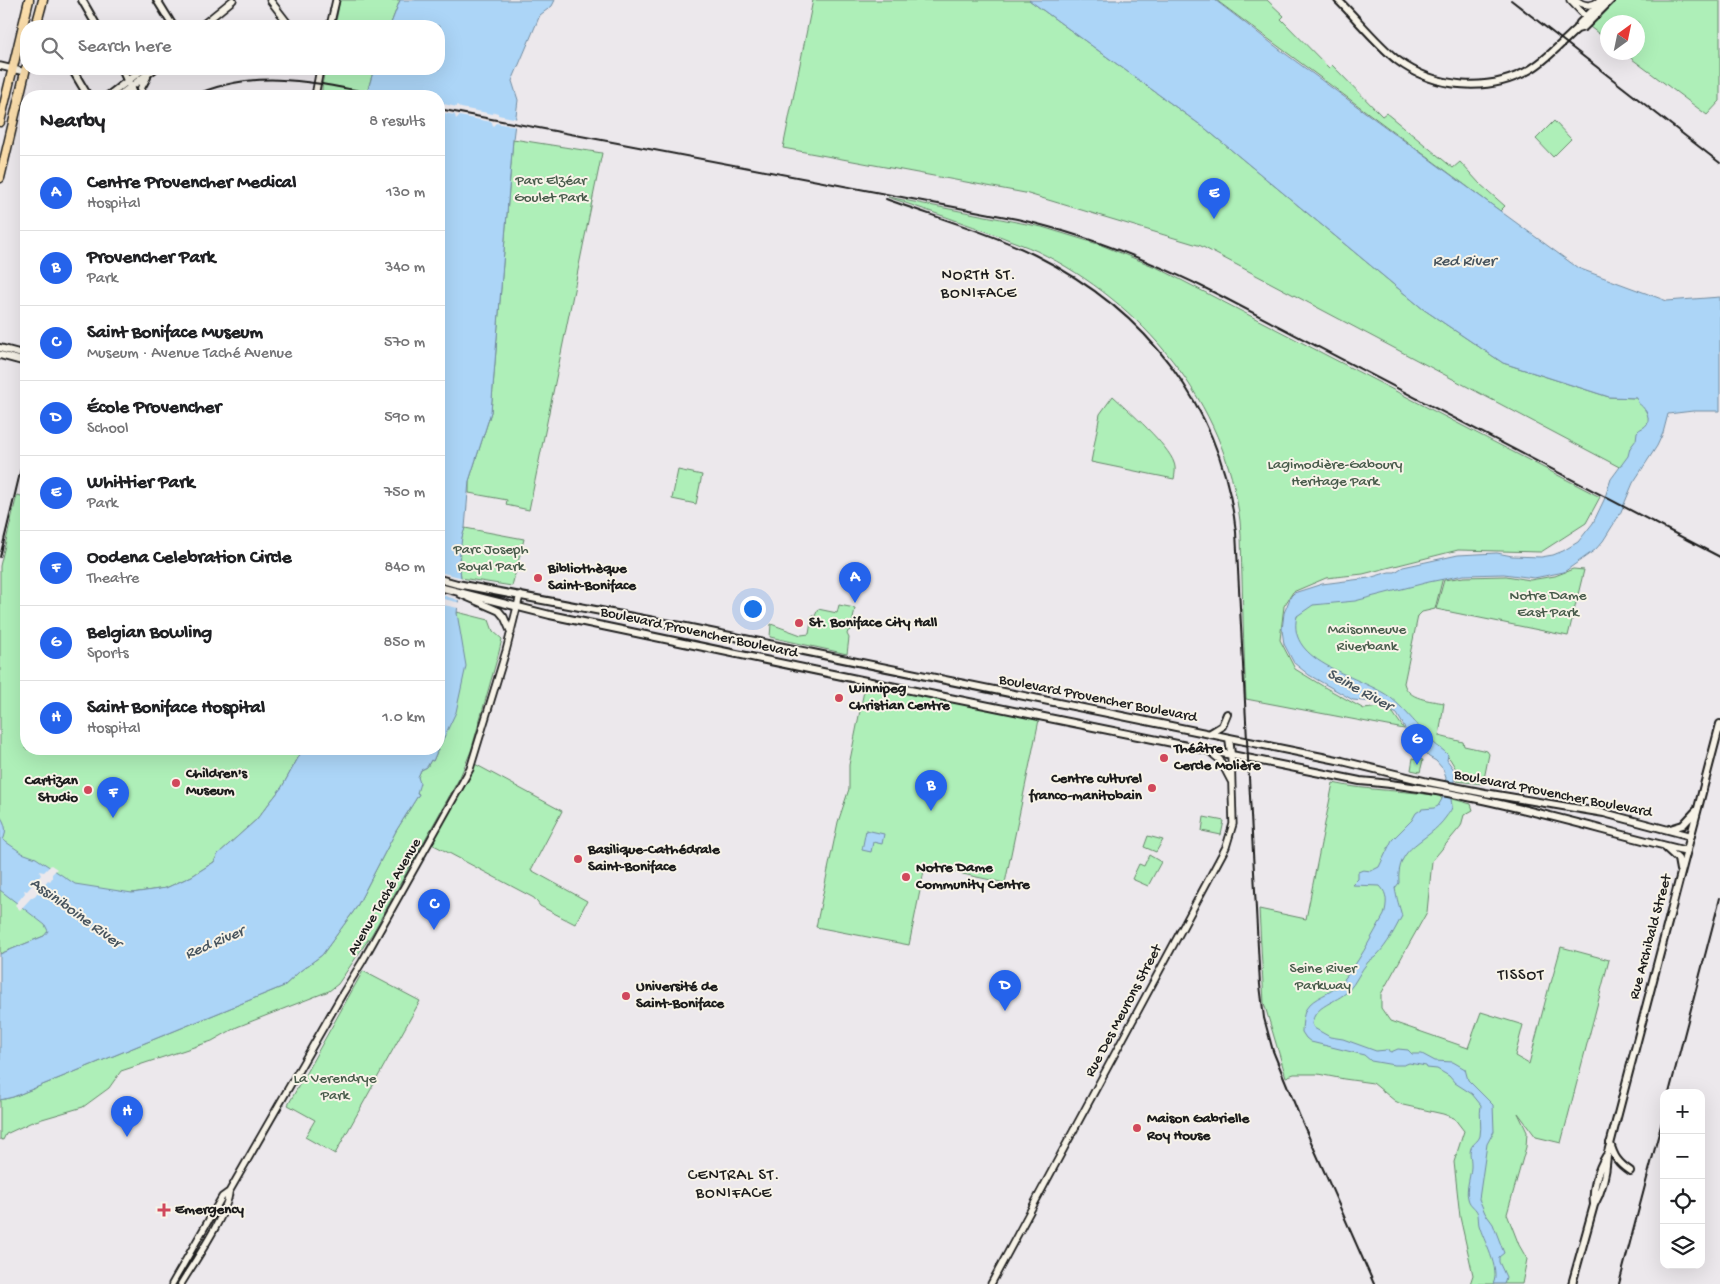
<!DOCTYPE html>
<html lang="en">
<head>
<meta charset="utf-8">
<style>
  body { margin:0; font-family:"Gochi Hand",sans-serif; background:#f2f2f2; color:#202124 }
  .controls { position:absolute; right:15px; bottom:15px; display:grid; overflow:hidden; border-radius:10px; box-shadow:0 5px 20px #0002 }
  .controls button { width:45px; height:45px; display:grid; place-items:center; padding:0; border:0; border-bottom:1px solid #e0e0e0; background:#fff; color:#202124; font:25px sans-serif }
  .compass { position:absolute; left:1600px; top:15px; width:45px; height:45px; border-radius:50%; background:#fff; box-shadow:0 5px 20px #0002; rotate:33deg }
  .you { position:absolute; left:752px; top:608px; width:18px; height:18px; margin:-12px; border:4px solid #fff; border-radius:50%; background:#1a73e8; box-shadow:0 0 0 8px #1a73e833 }
  .badge { display:grid; place-items:center; width:32px; height:32px; border-radius:50%; background:#2563eb; color:#fff; font-size:16px; font-weight:700 }
  .pin { position:absolute; translate:-50% -41px; filter:drop-shadow(0 1px 2px #0008) }
  .pin::after { content:''; position:absolute; top:26px; width:18px; height:15px; background:inherit; clip-path:polygon(0 0,100% 0,50% 100%) }
  .list { margin:0; padding:0; list-style:none }
  h2 { display:flex; justify-content:space-between; align-items:center; height:65px; margin:0; padding:0 20px; font-size:21px }
  h2 small { font-size:16px; font-weight:400; color:#757577 }
  .list li { display:grid; grid-template-columns:32px 1fr auto; gap:15px; align-items:center; box-sizing:border-box; height:75px; padding:0 20px; border-top:1px solid #e0e0e0 }
  .list b { display:block; font-size:19px; white-space:nowrap }
  .list p { margin:0; font-size:16px; white-space:nowrap; color:#757577 }
  .list em { font-size:16px; font-style:normal; color:#757577 }
  .icon { flex:none; width:28px; height:28px; fill:none; stroke:currentColor; stroke-width:2; stroke-linecap:round; stroke-linejoin:round }
  .map { position:relative; flex:none; width:1720px; height:1284px; overflow:hidden }
  .search { position:absolute; background:#fff; box-shadow:0 5px 20px #0002; left:20px; top:20px; width:425px; height:55px; display:flex; align-items:center; gap:12px; box-sizing:border-box; padding:0 18px; border-radius:20px; color:#757577; font-size:19px }
  .panel { position:absolute; background:#fff; box-shadow:0 5px 20px #0002; left:20px; top:90px; width:425px; height:665px; border-radius:20px }
  .map>svg:first-child { display:block }
  .green { fill:#aeefb8; stroke:#65866a }
  .water { fill:#acd5f7; stroke:#728b9f }
  .pier { fill:#ece8ec }
  .lines { fill:none; stroke-linecap:round; stroke-linejoin:round }
  .tertiary-casing { stroke:#1c1c1c; stroke-width:9 }
  .secondary-casing { stroke:#1c1c1c; stroke-width:10 }
  .primary-casing { stroke:#1c1c1c; stroke-width:11 }
  .tertiary { stroke:#f7f3e8; stroke-width:5.5 }
  .secondary { stroke:#f7f3e8; stroke-width:6 }
  .primary { stroke:#faddab; stroke-width:8 }
  .rail { stroke:#1c1c1c; stroke-width:2 }
  .poi-dot { fill:#d1495b; stroke:#f7f3e8; stroke-width:2 }
  .labels { text-anchor:middle; dominant-baseline:central; stroke-width:4; stroke-linejoin:round; paint-order:stroke }
  .park-label { font-size:15px; fill:#485b4b; stroke:#f7f3e8 }
  .poi-label { font-size:15px; font-weight:bold; fill:#1c1c1c; stroke:#f7f3e8; text-anchor:start }
  .street-label { font-size:15px; fill:#1c1c1c; stroke:#f7f3e8 }
  .water-label { font-size:16px; font-style:italic; fill:#47545e; stroke:#f7f3e8 }
  .neighbourhood-label { font-size:16px; letter-spacing:1px; fill:#1c1c1c; stroke:#f7f3e8 }
</style>
</head>
<body>
<div class="map">
<svg width="1720" height="1284" viewBox="0 0 1720 1284">
  <rect width="100%" height="100%" fill="#ece8ec"/>
  <filter id="ink" filterUnits="userSpaceOnUse"><feTurbulence type="fractalNoise" baseFrequency=".02" numOctaves="2"/><feDisplacementMap in="SourceGraphic" scale="10" xChannelSelector="R" yChannelSelector="G"/><feConvolveMatrix kernelMatrix="1 2 1 2 8 2 1 2 1" color-interpolation-filters="sRGB"/></filter>
  <g filter="url(#ink)">
    <path class="green" d="M340 0H400L390 26H335Z
      M813 0H1029L1206 129 1423 309 1503 363 1609 397 1638 398 1657 409 1625 470 1201 246 1025 193 783 148Z
      M1216 0H1267L1284 16 1281 19 1329 68 1332 65 1382 116 1386 113 1453 168 1460 162 1480 184 1505 206 1500 211Z
      M1616 0H1720V101L1707 115 1624 53 1638 52V22H1608L1607 40 1590 27Z
      M325 69H374L366 96H322V85Z
      M1554 121 1571 139 1553 157 1536 139Z
      M513 139 602 153 529 510 506 505 507 500 469 493V481L491 412Z
      M888 197 1042 227 1101 245 1158 268 1600 497 1586 523 1541 552 1458 550 1363 574 1326 578 1293 592 1284 606 1280 640 1295 669 1326 688 1364 709 1380 707 1393 713 1404 729 1246 699C1244 659 1243 618 1242 578 1241 559 1242 540 1240 521 1226 403 1142 302 1037 251 1026 246 1014 242 1002 237 964 223 926 210 888 197Z
      M1113 396C1128 410 1169 446 1174 463 1176 468 1175 474 1174 479L1091 462 1100 414Z
      M678 470 702 475 696 504 672 499Z
      M17 495 26 497V749H303L282 787 256 820 218 854 214 862 192 876 166 888 132 893 44 936 0 954V566Z
      M465 528 524 539 512 586 461 578C459 561 458 544 465 528Z
      M1573 569 1584 570 1568 636 1436 609 1444 580 1464 577 1506 576 1530 580 1555 576Z
      M1443 577 1435 609 1422 612 1418 616 1404 683C1408 700 1430 700 1444 703L1439 736 1463 742 1464 746 1487 751 1489 754 1483 784 1456 781V769L1450 759 1388 699 1317 663 1297 643 1293 624 1302 607Z
      M839 605 855 608 851 630 848 631 847 634 849 638 847 654 770 637 771 624 801 635 809 634 812 616H815L818 609 837 613Z
      M457 612 489 620 493 631 502 639 499 652 471 751 460 777 372 934 338 984 329 991 237 1027 212 1041 121 1071 109 1088 83 1107 32 1122 6 1134 3 1140 0 1139V1100L13 1097 284 986 300 971 322 955 356 908 396 831 419 794 417 793 418 777 421 770 427 767 431 760 433 761 442 740Z
      M866 681 1040 715 1005 883 925 866 909 945 816 927 838 822 849 789V765Z
      M1413 758 1423 760 1420 772 1411 770Z
      M473 763 562 811 531 870 587 901 575 924 540 906 534 898 430 843Z
      M1333 783C1368 791 1404 790 1440 796L1441 798 1453 799 1471 804 1473 810 1464 815 1461 826 1432 861 1427 912 1381 994V1008L1390 1021 1468 1048 1481 1012 1523 1025 1515 1056 1529 1064 1550 983H1551L1561 947 1609 960 1561 1143 1536 1137 1518 1113 1527 1132 1526 1147 1507 1214 1519 1245 1527 1259 1522 1284H1470L1473 1275 1460 1217 1454 1162 1464 1131 1454 1118 1443 1114 1403 1105 1395 1101 1373 1083 1344 1079 1318 1074H1294L1286 1077 1264 1003 1259 909 1306 919Z
      M1204 817 1224 821 1221 835 1202 831Z
      M1148 836 1163 840 1156 852 1144 847Z
      M1149 855 1161 862 1148 886 1132 879 1139 864 1144 866Z
      M363 971 420 1001 335 1154 305 1137 315 1120 288 1105Z"/>
    <path class="water" d="M400 0H555L552 6 540 15 512 81 518 100 513 139 491 412 469 481 465 528 462 537 459 560 461 578 457 613 466 666 456 712 439 748V96H366L374 69H439V26H390Z
      M1029 0H1215L1283 52 1578 268 1667 301 1720 297V411H1693L1668 414 1663 433 1657 446 1633 483 1620 514 1603 541 1595 550 1564 572 1534 578 1504 574 1464 575 1429 582 1355 601 1313 605 1297 616C1285 664 1363 676 1391 698 1407 711 1419 728 1434 743 1438 747 1444 750 1448 755L1447 760 1455 771C1455 781 1452 789 1451 799 1451 801 1452 804 1452 806 1452 810 1448 814 1446 817 1427 844 1396 844 1399 883L1395 888C1397 900 1399 905 1402 916 1395 929 1388 944 1377 955 1375 958 1371 959 1368 962 1360 971 1356 983 1348 991 1336 1003 1314 1005 1312 1024L1314 1028 1330 1037 1343 1039 1376 1051 1387 1050 1391 1052 1398 1049 1408 1050 1412 1054H1422L1435 1061 1453 1062 1465 1069 1468 1080 1493 1105 1494 1131 1487 1144 1479 1199 1485 1213 1493 1224 1504 1253 1499 1257V1262L1506 1277 1504 1284H1493C1501 1269 1483 1240 1479 1225 1478 1220 1479 1214 1476 1210 1473 1206 1469 1204 1468 1198 1465 1189 1472 1173 1471 1163 1471 1158 1469 1153 1471 1148 1473 1143 1478 1142 1480 1136 1482 1126 1479 1115 1481 1105L1472 1094 1455 1083 1449 1076 1437 1069 1427 1068 1426 1066 1409 1063 1404 1065H1394L1371 1061 1364 1055 1311 1042 1306 1038 1302 1032C1302 1027 1303 1015 1306 1009 1314 996 1330 995 1340 984 1359 963 1370 939 1384 915 1387 904 1388 894 1380 886L1352 885 1358 879V872L1363 870 1371 871 1379 867 1392 840 1412 820 1416 813 1422 809 1434 808 1438 806 1442 799 1446 778 1443 769 1436 761 1429 757 1406 733 1404 726 1397 714 1375 702 1353 700 1309 675 1294 663 1284 644 1282 630 1284 613 1291 596 1294 593 1322 584 1369 578 1389 572H1395L1403 567 1458 555 1497 553 1512 556 1541 557 1553 555 1563 551 1578 542 1593 523 1604 500 1611 479 1628 456 1630 448 1636 440 1637 432C1640 428 1645 428 1647 424 1651 416 1644 407 1638 403L1637 398 1609 397 1503 363 1423 309 1206 129Z
      M303 749H438L433 761 431 760 427 767 421 770 418 777 420 783 417 793 419 794 396 831 356 908 322 955 300 971 284 986 13 1097 0 1100V954L44 936 48 931 45 925 0 890V816C6 824 7 832 3 840L22 853 36 858 75 884 132 893 166 888 192 876 214 862 218 854 256 820 282 787Z
      M866 830 884 834 882 844 873 842 871 852 862 850Z"/>
    <path class="pier" d="M365 89 386 92V93L401 96H363Z
      M439 103 457 107V105L461 108 493 114 494 112 498 113V115L518 119 517 127 496 123 493 126 492 122 459 116 456 119 455 115 439 112Z
      M439 572 464 578 461 601 439 594Z
      M439 598 461 603 460 613 458 608 439 604Z
      M51 865 57 869 52 874V878L50 881 48 880 33 898H31L20 910 15 905 25 893 24 890 27 891 41 875 39 871 44 872Z"/>
    <g class="lines">
      <g class="tertiary-casing">
        <path id="tertiary" d="M270 0 290 26
          M1570 0 1589 20
          M1576 0C1584 6 1591 7 1599 1
          M201 26 233 0
          M330 26 336 0
          M0 66 25 72
          M315 96 320 69
          M460 594 499 611 504 617 511 633
          M1209 751 1220 760 1231 781
          M172 1284 222 1197 229 1192
          M181 1284C193 1264 228 1213 229 1192L343 993 362 962 470 769 506 651 520 595
          M991 1284 1226 847 1233 824 1231 754"/>
      </g>
      <g class="secondary-casing">
        <path id="secondary" d="M82 0 97 26
          M157 0 173 26
          M1338 0C1358 20 1376 43 1397 60 1435 89 1489 93 1531 69 1548 59 1562 42 1577 29L1580 23 1603 0
          M1577 29 1584 27 1611 0
          M72 69 88 96
          M122 69 134 96
          M108 96 143 69
          M119 96 154 69
          M142 96 141 88 147 77
          M0 348 26 355
          M0 355 26 362
          M439 579 457 584 686 627 1342 761 1428 782 1485 793 1604 813 1691 836
          M439 587 550 615 866 681 1360 781C1471 790 1578 825 1687 851
          M1209 734 1222 726 1227 714
          M1229 738 1231 754
          M1670 829 1683 825 1696 811
          M1666 848 1678 859 1680 870
          M1610 1143C1614 1157 1618 1163 1630 1171
          M1594 1204C1592 1189 1598 1169 1606 1156
          M1572 1284 1594 1205C1602 1191 1606 1172 1607 1156L1720 724"/>
      </g>
      <g class="primary-casing">
        <path id="primary" d="M36 26 43 0
          M0 122 29 0
          M0 178 26 68"/>
      </g>
      <use href="#tertiary" class="tertiary"/>
      <use href="#secondary" class="secondary"/>
      <use href="#primary" class="primary"/>
      <path class="rail" d="M1511 0 1720 163
        M193 96C258 66 320 84 386 96
        M439 109 1017 219C1089 235 1154 262 1219 295L1720 557
        M886 199C935 217 988 232 1035 255 1147 311 1222 407 1236 532L1260 985 1264 1018 1273 1051 1300 1117 1374 1284
        M21 455 26 435
        M0 557 26 448
        M1669 1093 1720 898
        M1619 1284 1664 1114"/>
    </g>
  </g>
  <g class="poi-dot">
    <circle cx="538" cy="578" r="5"/>
    <circle cx="799" cy="623" r="5"/>
    <circle cx="839" cy="698" r="5"/>
    <circle cx="1164" cy="758" r="5"/>
    <circle cx="176" cy="783" r="5"/>
    <circle cx="1152" cy="788" r="5"/>
    <circle cx="88" cy="790" r="5"/>
    <circle cx="578" cy="859" r="5"/>
    <circle cx="906" cy="877" r="5"/>
    <circle cx="626" cy="996" r="5"/>
    <circle cx="1137" cy="1128" r="5"/>
    <path d="M161.5 1202.5h5v5h5v5h-5v5h-5v-5h-5v-5h5z"/>
  </g>
  <g class="labels">
    <g class="park-label">
      <text x="551" y="181">Parc Elzéar<tspan x="551" dy="17">Goulet Park</tspan></text>
      <text x="1335" y="465">Lagimodière-Gaboury<tspan x="1335" dy="17">Heritage Park</tspan></text>
      <text x="491" y="550">Parc Joseph<tspan x="491" dy="17">Royal Park</tspan></text>
      <text x="1548" y="596">Notre Dame<tspan x="1548" dy="17">East Park</tspan></text>
      <text x="1367" y="630">Maisonneuve<tspan x="1367" dy="17">Riverbank</tspan></text>
      <text x="1323" y="969">Seine River<tspan x="1323" dy="17">Parkway</tspan></text>
      <text x="335" y="1079">La Verendrye<tspan x="335" dy="17">Park</tspan></text>
    </g>
    <g class="poi-label">
      <text x="548" y="569">Bibliothèque<tspan x="548" dy="17">Saint-Boniface</tspan></text>
      <text x="809" y="623">St. Boniface City Hall</text>
      <text x="849" y="689">Winnipeg<tspan x="849" dy="17">Christian Centre</tspan></text>
      <text x="1174" y="749">Théâtre<tspan x="1174" dy="17">Cercle Molière</tspan></text>
      <text x="186" y="774">Children's<tspan x="186" dy="17">Museum</tspan></text>
      <text x="1142" y="779" text-anchor="end">Centre culturel<tspan x="1142" dy="17">franco-manitobain</tspan></text>
      <text x="78" y="781" text-anchor="end">Cartizan<tspan x="78" dy="17">Studio</tspan></text>
      <text x="588" y="850">Basilique-Cathédrale<tspan x="588" dy="17">Saint-Boniface</tspan></text>
      <text x="916" y="868">Notre Dame<tspan x="916" dy="17">Community Centre</tspan></text>
      <text x="636" y="987">Université de<tspan x="636" dy="17">Saint-Boniface</tspan></text>
      <text x="1147" y="1119">Maison Gabrielle<tspan x="1147" dy="17">Roy House</tspan></text>
      <text x="175" y="1210">Emergency</text>
    </g>
    <g class="street-label">
      <text transform="translate(699 633) rotate(12)">Boulevard Provencher Boulevard</text>
      <text transform="translate(1098 699) rotate(11)">Boulevard Provencher Boulevard</text>
      <text transform="translate(1553 794) rotate(11)">Boulevard Provencher Boulevard</text>
      <text transform="translate(385 897) rotate(-60)">Avenue Taché Avenue</text>
      <text transform="translate(1651 937) rotate(-75)">Rue Archibald Street</text>
      <text transform="translate(1124 1011) rotate(-62)">Rue Des Meurons Street</text>
    </g>
    <g class="water-label">
      <text x="1464" y="262">Red River</text>
      <text transform="translate(1359 691) rotate(29)">Seine River</text>
      <text transform="translate(75 914) rotate(36)">Assiniboine River</text>
      <text transform="translate(215 944) rotate(-23)">Red River</text>
    </g>
    <g class="neighbourhood-label">
      <text x="979" y="276">NORTH ST.<tspan x="979" dy="18">BONIFACE</tspan></text>
      <text x="1521" y="976">TISSOT</text>
      <text x="734" y="1176">CENTRAL ST.<tspan x="734" dy="18">BONIFACE</tspan></text>
    </g>
  </g>
</svg>
<div class="controls">
<button>+</button>
<button>−</button>
<button><svg class="icon" aria-label="locate" viewBox="0 0 24 24"><circle cx="12" cy="12" r="6"/><path d="M12 2v4M12 18v4M2 12h4M18 12h4"/></svg></button>
<button><svg class="icon" aria-label="layers" viewBox="0 0 24 24"><path d="M12 4l9 5-9 5-9-5zM3 14l9 5 9-5"/></svg></button>
</div>
<svg class="compass" viewBox="-18 -18 36 36"><path d="M0-13l5 13h-10z" fill="#e53935"/><path d="M0 13l5-13h-10z" fill="#757577"/></svg>
<div class="you"></div>
<div class="pin badge" style="left:855px;top:603px">A</div>
<div class="pin badge" style="left:931px;top:811px">B</div>
<div class="pin badge" style="left:434px;top:930px">C</div>
<div class="pin badge" style="left:1005px;top:1011px">D</div>
<div class="pin badge" style="left:1214px;top:219px">E</div>
<div class="pin badge" style="left:113px;top:818px">F</div>
<div class="pin badge" style="left:1417px;top:765px">G</div>
<div class="pin badge" style="left:127px;top:1137px">H</div>
<div class="search"><svg class="icon" aria-label="search" viewBox="0 0 24 24"><circle cx="10" cy="10" r="6"/><path d="M15 15l6 6"/></svg>Search here</div>
<section class="panel">
<h2>Nearby<small>8 results</small></h2>
<ul class="list">
<li><span class="badge">A</span><div><b>Centre Provencher Medical</b><p>Hospital</p></div><em>130 m</em></li>
<li><span class="badge">B</span><div><b>Provencher Park</b><p>Park</p></div><em>340 m</em></li>
<li><span class="badge">C</span><div><b>Saint Boniface Museum</b><p>Museum · Avenue Taché Avenue</p></div><em>570 m</em></li>
<li><span class="badge">D</span><div><b>École Provencher</b><p>School</p></div><em>590 m</em></li>
<li><span class="badge">E</span><div><b>Whittier Park</b><p>Park</p></div><em>750 m</em></li>
<li><span class="badge">F</span><div><b>Oodena Celebration Circle</b><p>Theatre</p></div><em>840 m</em></li>
<li><span class="badge">G</span><div><b>Belgian Bowling</b><p>Sports</p></div><em>850 m</em></li>
<li><span class="badge">H</span><div><b>Saint Boniface Hospital</b><p>Hospital</p></div><em>1.0 km</em></li>
</ul>
</section>
</div>
</body>
</html>
